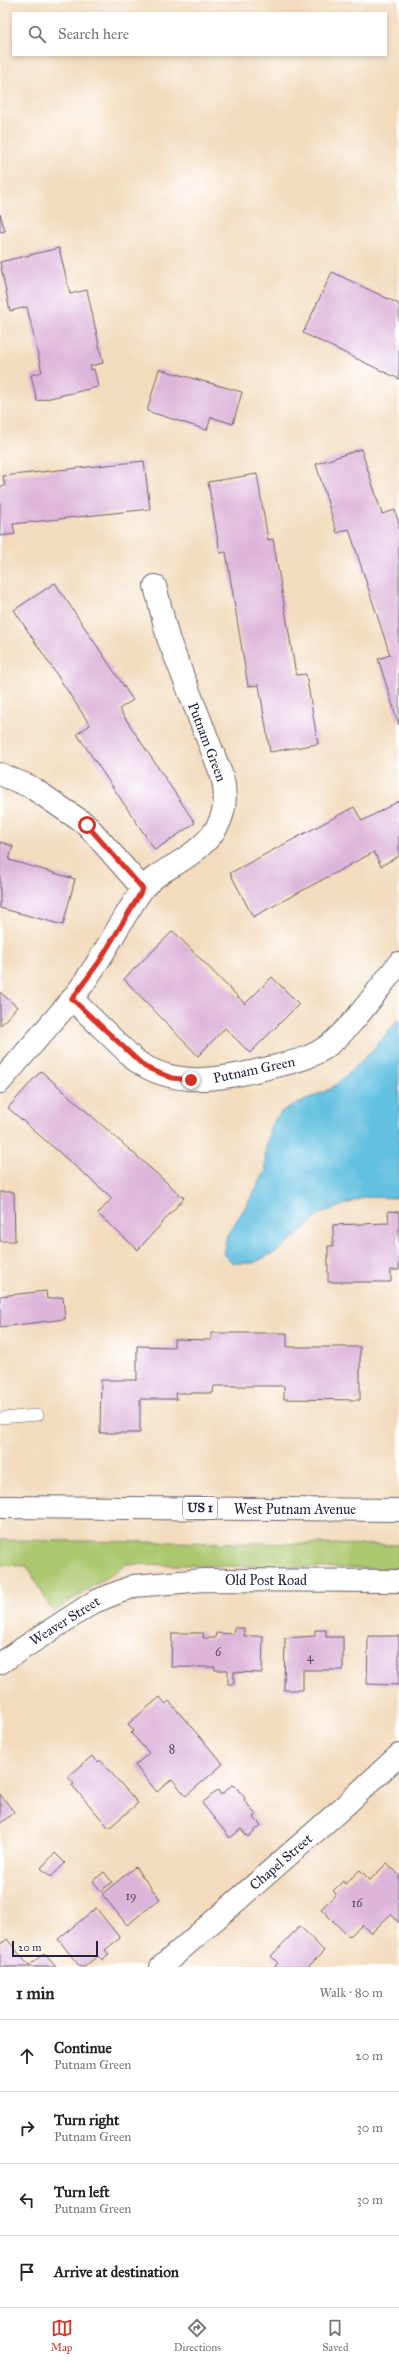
<!DOCTYPE html>
<html lang="en">
<head>
<meta charset="utf-8">
<style>
  body { margin:0; font-family:"IM FELL Great Primer",serif; background:#f2f2f2; color:#222 }
  .scale { position:absolute; left:12px; bottom:10px; width:86px; box-sizing:border-box; padding-left:4px; border:2px solid #22223b; border-top:0; font-size:11px; line-height:14px; white-space:nowrap; color:#22223b; -webkit-text-stroke:3px #fff; paint-order:stroke }
  .stop { position:absolute; width:12px; height:12px; margin:-9px; border:3px solid #d93025; border-radius:50%; background:#fff }
  .stop.end { background:#d93025; border-color:#fff; box-shadow:0 1px 4px #0008 }
  .list { margin:0; padding:0; list-style:none }
  h2 { display:flex; justify-content:space-between; align-items:center; height:52px; margin:0; padding:0 16px; font-size:17px }
  h2 small { font-size:13px; font-weight:400; color:#767676 }
  .list li { display:grid; grid-template-columns:26px 1fr auto; gap:12px; align-items:center; box-sizing:border-box; height:72px; padding:0 16px; border-top:1px solid #e0e0e0 }
  .list b { display:block; font-size:15px; white-space:nowrap }
  .list p { margin:0; font-size:13px; white-space:nowrap; color:#767676 }
  .list em { font-size:13px; font-style:normal; color:#767676 }
  .icon { flex:none; width:22px; height:22px; fill:none; stroke:currentColor; stroke-width:2; stroke-linecap:round; stroke-linejoin:round }
  .map { position:relative; flex:none; width:399px; height:1967px; overflow:hidden }
  .search { position:absolute; background:#fff; box-shadow:0 2px 6px #0003; left:12px; right:12px; top:12px; height:44px; display:flex; align-items:center; gap:10px; box-sizing:border-box; padding:0 14px; border-radius:0px; color:#767676; font-size:15px }
  .sheet { height:340px; background:#fff }
  nav { display:flex; justify-content:space-around; align-items:center; box-sizing:border-box; height:56px; border-top:1px solid #e0e0e0; background:#fff; font-size:11px; color:#767676 }
  nav a { display:grid; justify-items:center; gap:2px }
  nav .on { color:#d93025 }
  .map>svg:first-child { display:block }
  .green { fill:#acc76e; stroke:#677454 }
  .water { fill:#62c0e0; stroke:#42718e }
  .building { fill:#deb5da }
  .lines { fill:none; stroke-linecap:round; stroke-linejoin:round }
  .service-casing { stroke:#6b6369; stroke-width:12 }
  .minor-casing { stroke:#6b6369; stroke-width:24 }
  .tertiary-casing { stroke:#6b6369; stroke-width:24 }
  .primary-casing { stroke:#6b6369; stroke-width:24 }
  .service { stroke:#fff; stroke-width:11 }
  .minor { stroke:#fff; stroke-width:22 }
  .tertiary { stroke:#fff; stroke-width:22 }
  .primary { stroke:#fff; stroke-width:22 }
  .route { stroke:#d93025; stroke-width:5 }
  .labels { text-anchor:middle; dominant-baseline:central; stroke-width:4; stroke-linejoin:round; paint-order:stroke }
  .number-label { font-size:12px; fill:#514763 }
  .shield { fill:#fff; stroke:#646476; stroke-width:1 }
  .shield-label { font-size:13px; font-weight:bold; fill:#22223b }
  .street-label { font-size:14px; fill:#22223b; stroke:#fff }
</style>
</head>
<body>
<div class="map">
<svg width="399" height="1967" viewBox="0 0 399 1967">
  <rect width="100%" height="100%" fill="#fff"/>
  <filter id="ink" filterUnits="userSpaceOnUse"><feTurbulence type="fractalNoise" baseFrequency=".025" numOctaves="2"/><feDisplacementMap in="SourceGraphic" scale="8" xChannelSelector="R" yChannelSelector="G"/><feConvolveMatrix kernelMatrix="1 2 1 2 8 2 1 2 1" color-interpolation-filters="sRGB"/></filter>
  <filter id="wash" filterUnits="userSpaceOnUse"><feTurbulence type="fractalNoise" baseFrequency=".012" numOctaves="4" result="noise"/><feDisplacementMap in="SourceGraphic" scale="16" xChannelSelector="R" yChannelSelector="G"/><feGaussianBlur stdDeviation="0.9" result="paint"/><feColorMatrix in="noise" values="0 0 0 0 0 0 0 0 0 0 0 0 0 0 0 0 0 1.4 0 .05"/><feComposite in="paint" operator="in"/></filter>
  <g filter="url(#wash)">
    <rect width="100%" height="100%" fill="#f3dcbe"/>
    <path class="green" d="M0 1540 399 1545V1569L127 1564 53 1612 27 1566 0 1565Z"/>
    <path class="water" d="M399 1019V1198L365 1197 320 1214 280 1250 253 1263H233L223 1254 227 1235 248 1203 266 1170 265 1153 271 1125 282 1111 332 1088 370 1053Z"/>
    <g id="blocks">
      <path class="building" d="M0 214 5 231 0 232Z
        M59 248 70 294 87 290 103 363 90 366 91 370 94 369 98 387 37 401 31 375 42 372 27 307 10 311 0 262Z
        M332 272 399 304V379L303 333Z
        M159 369 242 392 233 424 211 417 207 430 147 411Z
        M361 449 382 514 395 510 399 524V725L378 659 390 655 349 529 337 533 316 464Z
        M144 461 150 509 13 524 15 534 0 536V487L5 486 3 476Z
        M257 474 268 540 273 539 296 675 306 674 318 744 270 752 259 685 248 686 226 552 220 553 208 482Z
        M55 583 133 700 119 709 195 823 155 850 77 734 90 725 14 610Z
        M399 801V856L381 866 374 852 253 917 230 873 354 807 362 821Z
        M0 842 13 846 9 860 75 879 63 925 0 908Z
        M173 931 245 1004 272 977 299 1004 250 1053 225 1028 198 1056 124 979Z
        M0 992 17 1007 0 1026Z
        M41 1071 184 1198 138 1250 98 1214 112 1198 8 1108Z
        M0 1192H14L15 1241H0Z
        M388 1211 399 1212V1270H391V1282H328V1246H333V1225L389 1223Z
        M46 1291 47 1299 63 1297 65 1319 0 1327V1296Z
        M211 1333H287V1347H360V1400L284 1399V1386H214L213 1393H176L177 1399H140V1433H100L101 1380H137V1346L174 1347V1339L211 1340Z
        M234 1628H244V1636H263L262 1673 234 1672V1684H228V1670H215V1667H171L172 1633H204L203 1638H215L216 1633 233 1634Z
        M315 1630H326V1637H343V1670H303V1690H284L285 1638 315 1636Z
        M368 1636H399V1685L367 1684Z
        M160 1697 166 1704 169 1701 223 1764 186 1796 172 1779 157 1792 135 1765 149 1753 131 1733 134 1731 128 1724Z
        M92 1756 98 1762 100 1760 138 1803 109 1828 72 1785 74 1784 68 1777Z
        M232 1785 235 1786 245 1798 244 1800 256 1815 253 1817 261 1825 248 1837 241 1829 230 1838 202 1803 218 1790 221 1795Z
        M0 1794 14 1812 0 1824Z
        M55 1853 65 1863 51 1877 41 1868Z
        M387 1863 399 1875V1923L391 1914 371 1933 362 1925 349 1937 321 1909 336 1894 333 1891 343 1881 345 1884 360 1870 370 1880Z
        M135 1867 160 1899 127 1925 102 1894Z
        M104 1872 112 1882 101 1891 93 1881Z
        M96 1908 120 1938 105 1950 109 1955 102 1960 98 1956 84 1967H80L58 1939Z
        M300 1926 324 1951 308 1967H274L278 1963 271 1956Z
        M7 1939 29 1966 44 1953 56 1967H0V1945Z"/>
    </g>
  </g>
  <g filter="url(#ink)">
    <use href="#blocks" fill-opacity="0" stroke="#6b6369" stroke-width="1"/>
    <g class="lines">
      <g class="service-casing">
        <path id="service" d="M0 1418 38 1415"/>
      </g>
      <g class="minor-casing">
        <path id="minor" d="M0 774 31 787 87 825 143 889
          M72 999C100 964 117 926 142 890 151 878 164 871 176 864 211 843 233 819 222 776L168 638 155 586
          M0 1082 72 999 135 1060C175 1089 220 1079 264 1069 287 1063 311 1060 330 1044 355 1024 378 989 399 963
          M161 1967 340 1810 399 1755"/>
      </g>
      <g class="tertiary-casing">
        <path id="tertiary" d="M0 1663 94 1602 134 1586 204 1580 399 1581"/>
      </g>
      <g class="primary-casing">
        <path id="primary" d="M0 1507 399 1510"/>
      </g>
      <use href="#service" class="service"/>
      <use href="#minor" class="minor"/>
      <use href="#tertiary" class="tertiary"/>
      <use href="#primary" class="primary"/>
    </g>
  </g>
  <g class="lines" filter="url(#ink)">
    <path class="route" d="M87 825 143 889 99 962 72 999 145 1067 172 1078 191 1080"/>
  </g>
  <g class="labels">
    <g class="number-label">
      <text x="218" y="1652">6</text>
      <text x="310" y="1657">4</text>
      <text x="172" y="1749">8</text>
      <text x="131" y="1896">19</text>
      <text x="357" y="1903">16</text>
    </g>
    <rect class="shield" x="183" y="1497" width="34" height="22" rx="3"/>
    <g class="shield-label">
      <text x="200" y="1508">US 1</text>
    </g>
    <g class="street-label">
      <text transform="translate(207 742) rotate(69)">Putnam Green</text>
      <text transform="translate(254 1070) rotate(-12)">Putnam Green</text>
      <text x="295" y="1509">West Putnam Avenue</text>
      <text x="266" y="1580">Old Post Road</text>
      <text transform="translate(65 1621) rotate(-32)">Weaver Street</text>
      <text transform="translate(281 1862) rotate(-41)">Chapel Street</text>
    </g>
  </g>
</svg>
<div class="scale">20 m</div>
<div class="stop" style="left:87px;top:825px"></div>
<div class="stop end" style="left:191px;top:1080px"></div>
<div class="search"><svg class="icon" aria-label="search" viewBox="0 0 24 24"><circle cx="10" cy="10" r="6"/><path d="M15 15l6 6"/></svg>Search here</div>
</div>
<section class="sheet">
<h2>1 min<small>Walk · 80 m</small></h2>
<ul class="list">
<li><svg class="icon" aria-label="ahead" viewBox="0 0 24 24"><path d="M12 20V5M6 11l6-6 6 6"/></svg><div><b>Continue</b><p>Putnam Green</p></div><em>20 m</em></li>
<li><svg class="icon" aria-label="right" viewBox="0 0 24 24"><path d="M7 20v-9h11M14 6l5 5-5 5"/></svg><div><b>Turn right</b><p>Putnam Green</p></div><em>30 m</em></li>
<li><svg class="icon" aria-label="left" viewBox="0 0 24 24"><path d="M17 20v-9H6M10 6l-5 5 5 5"/></svg><div><b>Turn left</b><p>Putnam Green</p></div><em>30 m</em></li>
<li><svg class="icon" aria-label="arrive" viewBox="0 0 24 24"><path d="M6 21V4h12l-3 4 3 4H6"/></svg><div><b>Arrive at destination</b></div></li>
</ul>
</section>
<nav>
<a class="on"><svg class="icon" aria-label="map" viewBox="0 0 24 24"><path d="M3 6l6-2 6 2 6-2v14l-6 2-6-2-6 2zM9 4v14M15 6v14"/></svg>Map</a>
<a><svg class="icon" aria-label="directions" viewBox="0 0 24 24"><path d="M12 3l9 9-9 9-9-9zM9 14v-3h6M13 9l2 2-2 2"/></svg>Directions</a>
<a><svg class="icon" aria-label="saved" viewBox="0 0 24 24"><path d="M7 4h10v16l-5-4-5 4z"/></svg>Saved</a>
</nav>
</body>
</html>
